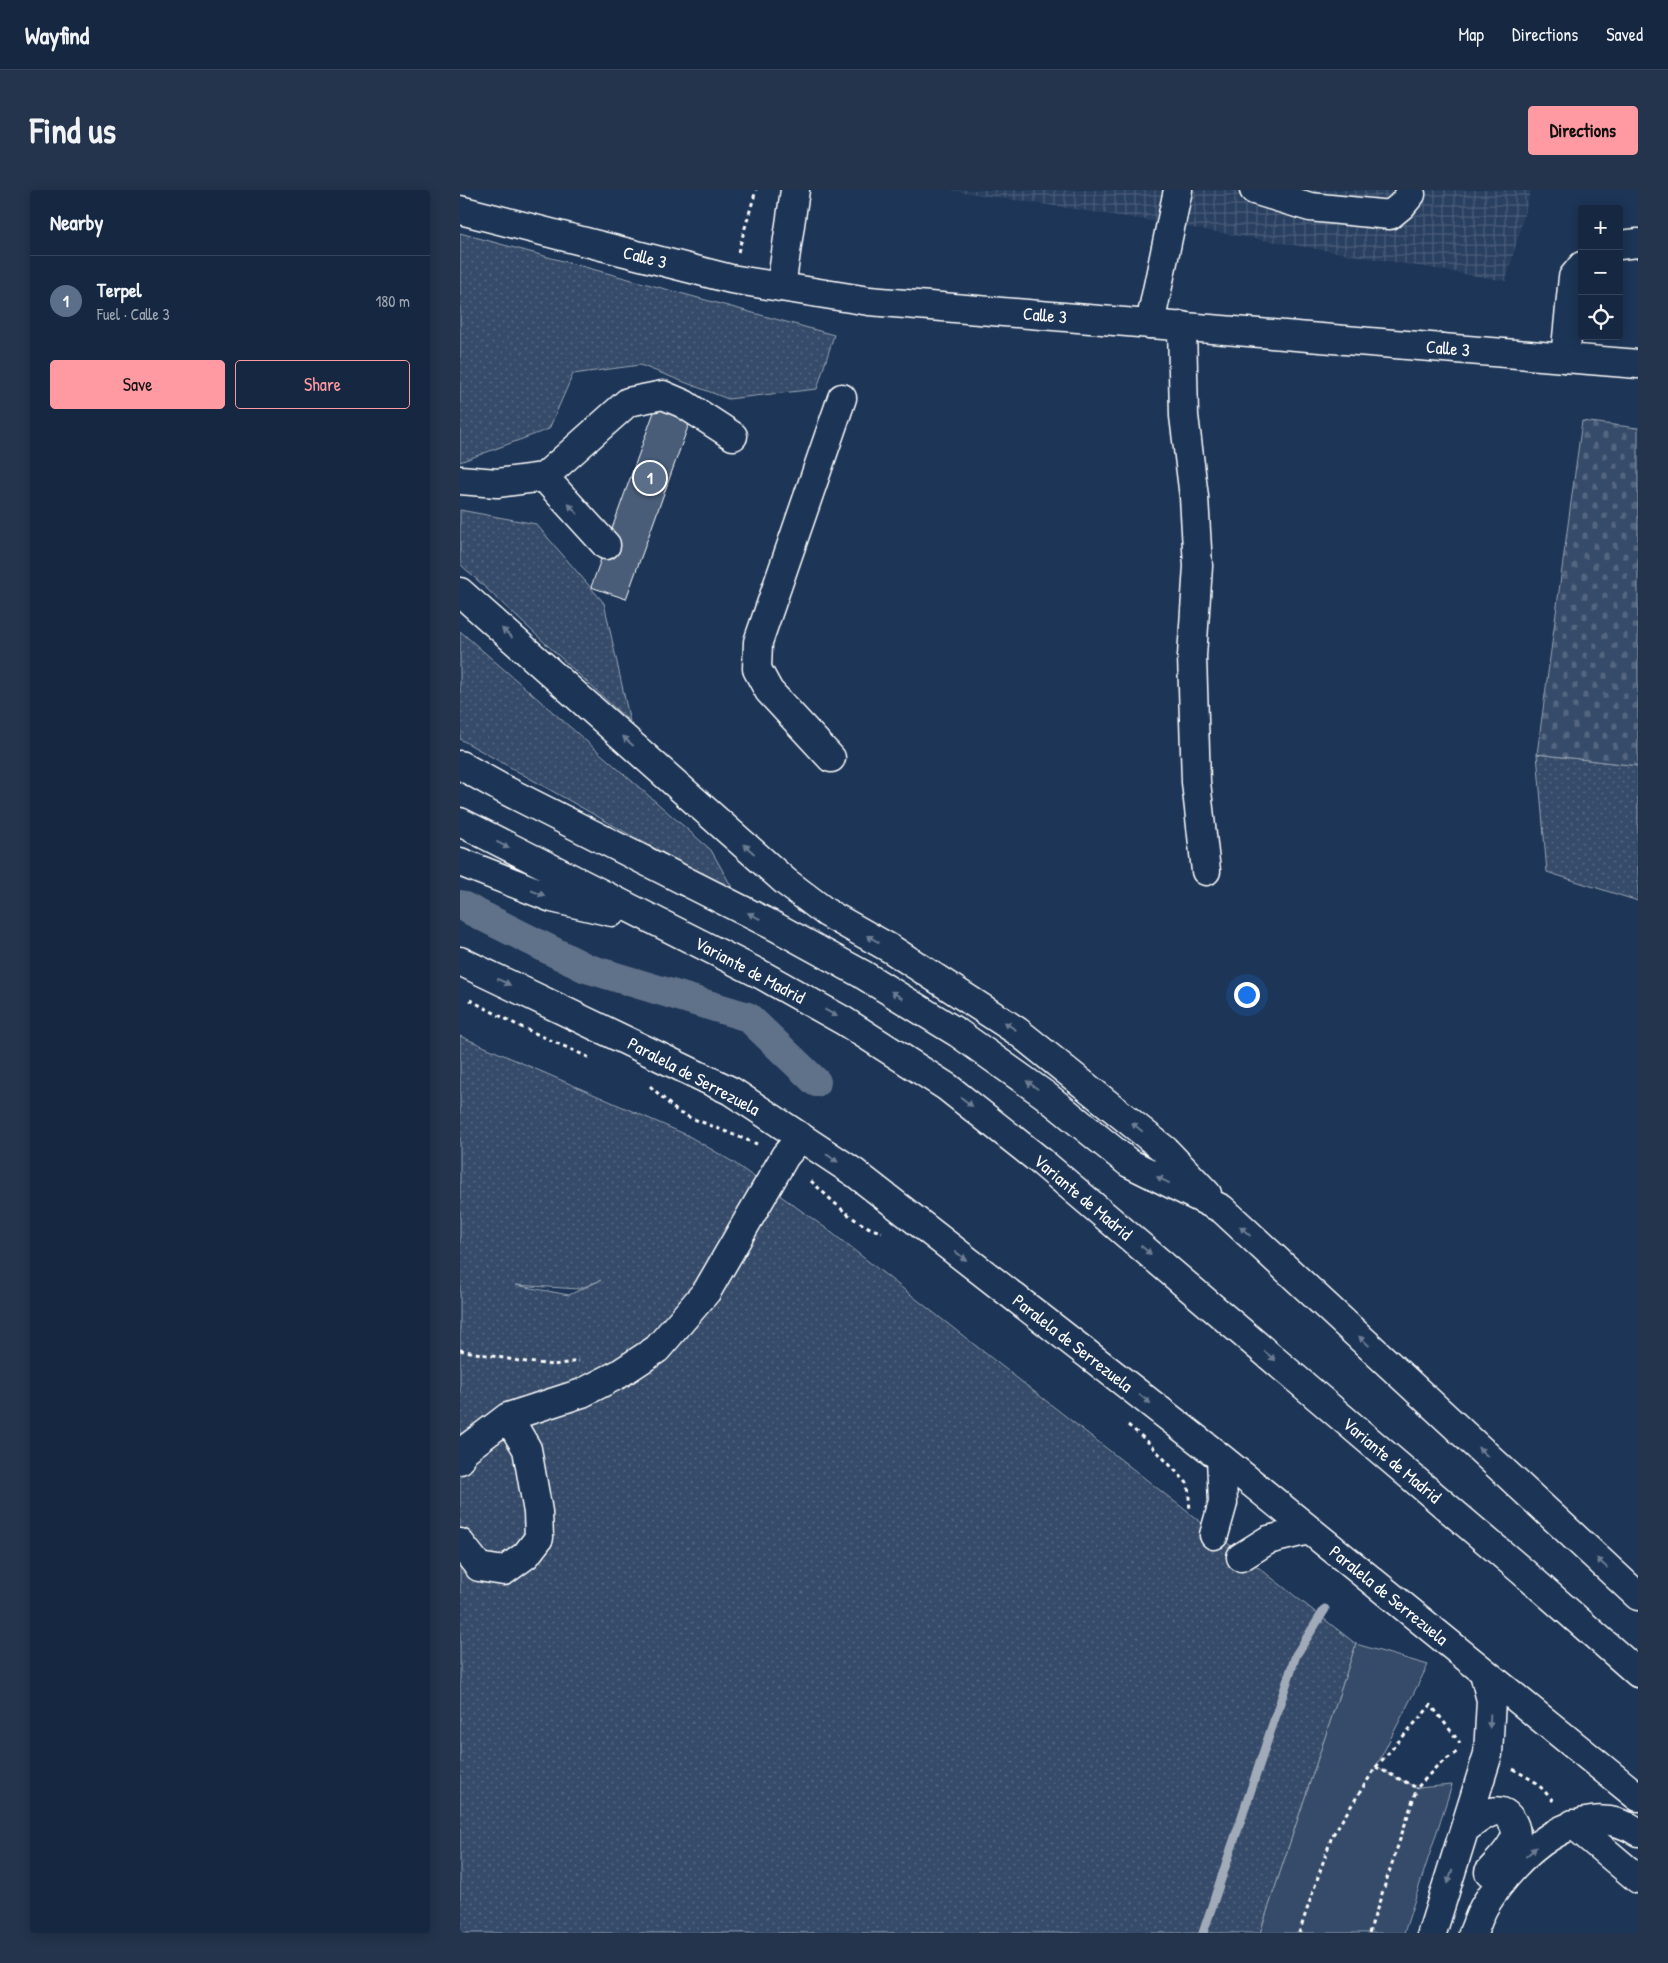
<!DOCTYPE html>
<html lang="en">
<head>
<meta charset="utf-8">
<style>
  body { margin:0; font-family:"Patrick Hand",sans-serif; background:#23344c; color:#f1f3f6 }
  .controls { position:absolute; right:15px; top:15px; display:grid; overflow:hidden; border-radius:5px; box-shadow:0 2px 12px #0003 }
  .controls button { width:45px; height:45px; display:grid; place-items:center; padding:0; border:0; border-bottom:1px solid #35445a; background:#162841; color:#f1f3f6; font:25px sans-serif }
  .you { position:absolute; left:786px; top:804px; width:18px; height:18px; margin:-12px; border:4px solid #fff; border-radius:50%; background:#1a73e8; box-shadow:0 0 0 8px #1a73e833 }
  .badge { display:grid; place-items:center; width:32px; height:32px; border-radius:50%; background:#ff9aa2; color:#fff; font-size:16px; font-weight:700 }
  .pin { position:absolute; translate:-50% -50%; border:2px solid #fff; box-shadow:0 1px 5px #0006 }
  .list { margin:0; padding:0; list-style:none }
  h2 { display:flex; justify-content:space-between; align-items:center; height:65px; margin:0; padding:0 20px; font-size:21px }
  h2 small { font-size:16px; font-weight:400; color:#9ea6b1 }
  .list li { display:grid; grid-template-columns:32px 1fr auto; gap:15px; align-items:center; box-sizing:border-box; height:90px; padding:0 20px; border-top:1px solid #35445a }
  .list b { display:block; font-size:19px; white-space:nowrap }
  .list p { margin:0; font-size:16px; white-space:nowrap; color:#9ea6b1 }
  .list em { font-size:16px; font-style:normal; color:#9ea6b1 }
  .actions { display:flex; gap:10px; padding:15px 20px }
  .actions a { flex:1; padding:11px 0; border:1px solid #ff9aa2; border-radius:5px; text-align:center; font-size:18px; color:#ff9aa2 }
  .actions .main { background:#ff9aa2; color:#111 }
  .icon { flex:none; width:28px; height:28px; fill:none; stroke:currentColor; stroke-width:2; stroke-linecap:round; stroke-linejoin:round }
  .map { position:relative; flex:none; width:1178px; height:1743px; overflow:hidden; border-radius:5px }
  header { display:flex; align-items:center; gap:30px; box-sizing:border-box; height:70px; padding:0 25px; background:#162841; border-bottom:1px solid #35445a }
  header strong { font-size:24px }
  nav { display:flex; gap:28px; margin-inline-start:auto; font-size:18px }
  .intro { display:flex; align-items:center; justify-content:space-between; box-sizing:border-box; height:120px; padding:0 30px }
  h1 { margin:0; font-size:35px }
  .button { padding:12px 22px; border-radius:5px; background:#ff9aa2; color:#111; font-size:18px; font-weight:700 }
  main { display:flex; gap:30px; padding:0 30px }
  aside { flex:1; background:#162841; border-radius:5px; box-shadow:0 2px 12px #0003 }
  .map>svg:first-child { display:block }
  .industrial { fill:url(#industrial-grid) }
  .grass { fill:url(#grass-dots); stroke:#9aa5b4; fill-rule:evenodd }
  .cemetery { fill:url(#cemetery-stones); stroke:#9aa5b4 }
  .green { fill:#364b69; stroke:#9aa5b4 }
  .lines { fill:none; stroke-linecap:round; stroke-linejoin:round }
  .stream { stroke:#a0aab8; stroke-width:9 }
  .canal { stroke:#617289; stroke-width:30 }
  .building { fill:#4a5d79; stroke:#fff }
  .minor-casing { stroke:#fff; stroke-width:31 }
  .major-casing { stroke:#fff; stroke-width:31 }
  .path { stroke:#fff; stroke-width:3; stroke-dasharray:4 4; stroke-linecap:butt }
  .minor { stroke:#1d3557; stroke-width:28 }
  .major { stroke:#1d3557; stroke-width:28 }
  .oneway { fill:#6c7c92 }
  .labels { text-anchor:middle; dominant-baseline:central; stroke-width:5; stroke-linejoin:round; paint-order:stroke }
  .street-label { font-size:18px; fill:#fff; stroke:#1d3557 }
</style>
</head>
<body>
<header>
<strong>Wayfind</strong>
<nav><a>Map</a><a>Directions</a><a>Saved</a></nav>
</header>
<div class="intro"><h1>Find us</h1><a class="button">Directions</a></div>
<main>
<aside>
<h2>Nearby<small></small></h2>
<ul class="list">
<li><span class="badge" style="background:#5c6f8a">1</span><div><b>Terpel</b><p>Fuel · Calle 3</p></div><em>180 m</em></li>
</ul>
<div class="actions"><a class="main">Save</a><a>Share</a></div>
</aside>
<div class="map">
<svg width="1178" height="1743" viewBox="0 0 1178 1743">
  <defs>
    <pattern id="industrial-grid" width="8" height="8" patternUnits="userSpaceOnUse" patternTransform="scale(1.25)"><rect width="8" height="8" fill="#2a4161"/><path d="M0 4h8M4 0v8" fill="none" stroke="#4a5e79"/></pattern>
    <pattern id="grass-dots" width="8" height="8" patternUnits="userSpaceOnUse" patternTransform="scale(1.25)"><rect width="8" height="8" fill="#364b69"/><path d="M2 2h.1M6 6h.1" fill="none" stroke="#546680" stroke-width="1.8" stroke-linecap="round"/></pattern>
    <pattern id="cemetery-stones" width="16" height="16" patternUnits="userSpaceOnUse" patternTransform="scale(1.25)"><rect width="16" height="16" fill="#364b69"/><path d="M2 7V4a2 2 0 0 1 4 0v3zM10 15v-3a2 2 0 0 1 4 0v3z" fill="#546680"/></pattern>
  </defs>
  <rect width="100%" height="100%" fill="#1d3557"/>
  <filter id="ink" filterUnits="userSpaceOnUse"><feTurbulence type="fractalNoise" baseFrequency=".02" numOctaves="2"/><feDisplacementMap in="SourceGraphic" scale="10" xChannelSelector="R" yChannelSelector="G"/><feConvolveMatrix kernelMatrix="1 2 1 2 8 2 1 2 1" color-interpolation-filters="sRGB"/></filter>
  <g filter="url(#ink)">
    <path class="industrial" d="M489 0H1071L1046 91 685 30Z"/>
    <path class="grass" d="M0 43 374 145 357 199 268 209 180 175 113 184 89 239 0 272Z
      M0 320 76 334 144 413 170 532 0 374Z
      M0 441 251 660 274 701 172 646 0 549Z
      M1077 564 1178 576V711L1087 682Z
      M0 846 227 945 273 972 367 1039 896 1454 800 1743H0ZM141 1090 109 1105 55 1095 119 1099Z"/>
    <path class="cemetery" d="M1122 231 1178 238V576L1077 564Z"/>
    <path class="green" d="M896 1454 968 1475 916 1577 957 1598 992 1595 944 1743H800Z"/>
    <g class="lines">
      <path class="stream" d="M743 1743 836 1465 865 1419"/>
      <path class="canal" d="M0 715 126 778 288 827 356 892"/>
    </g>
    <path class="building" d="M199 208 234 220 166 409 131 397Z"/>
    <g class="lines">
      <g class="minor-casing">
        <path id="minor" d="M794 0 850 17 930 25 941 16 951 4
          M1159 55 1178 53
          M321 97 335 0
          M690 134 718 0
          M722 136 724 226 734 307 738 376 732 466 736 592 746 681
          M1105 168 1113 87 1122 76
          M84 287 168 212 203 205 224 214 273 246
          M0 290 37 293 84 287 146 355
          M371 568 309 501 297 479 298 452 382 208
          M0 771 271 901 395 983 761 1268 1178 1607
          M0 1270 2 1262 48 1227 122 1203 159 1184 197 1159 247 1101 325 966 341 947
          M754 1345 763 1313 761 1268
          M0 1353 19 1377 44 1381 66 1365 79 1348 78 1322 67 1259 48 1227
          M781 1367 808 1350 849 1340
          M1113 1634 1178 1689
          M1006 1638C1019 1629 1039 1610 1051 1630 1055 1635 1057 1643 1055 1648 1050 1661 1038 1672 1029 1682
          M972 1743 1028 1564 1031 1510 1024 1483
          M1013 1743C1017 1734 1020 1723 1025 1715 1055 1667 1119 1604 1178 1642"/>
      </g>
      <g class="major-casing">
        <path id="major" d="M0 20 271 89 409 111 1178 174
          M0 402 326 692 367 723 431 759 557 841 705 960 747 1004
          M0 575 43 599 316 737 402 784 498 843 585 905 669 973 762 1019 1178 1406
          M0 632 302 785 384 831 487 897 583 973 1062 1381 1178 1483
          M0 672 92 708 152 722"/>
      </g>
      <path class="path" d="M278 62 296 0
        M10 810 57 835 130 868
        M190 896 219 923 297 954
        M351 991C371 1009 395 1036 422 1042
        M0 1160 59 1171 93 1175 119 1171
        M668 1235 686 1250 728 1294 730 1321
        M916 1577 971 1515 1000 1553
        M1053 1579 1077 1593 1094 1612
        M839 1743 872 1646 916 1577 957 1598 977 1576 998 1561
        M909 1743 957 1598"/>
      <use href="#minor" class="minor"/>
      <use href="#major" class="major"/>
    </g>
    <defs><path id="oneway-solid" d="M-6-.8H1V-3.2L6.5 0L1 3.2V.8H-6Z" transform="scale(1.25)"/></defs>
    <g class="oneway">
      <use href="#oneway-solid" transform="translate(113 319) rotate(-132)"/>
      <use href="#oneway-solid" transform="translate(47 443) rotate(-138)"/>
      <use href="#oneway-solid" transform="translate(168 551) rotate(-138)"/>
      <use href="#oneway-solid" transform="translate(43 655) rotate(27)"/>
      <use href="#oneway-solid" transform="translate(289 659) rotate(-138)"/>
      <use href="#oneway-solid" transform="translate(78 703) rotate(21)"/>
      <use href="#oneway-solid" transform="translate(294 726) rotate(-153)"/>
      <use href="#oneway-solid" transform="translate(413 749) rotate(-151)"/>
      <use href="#oneway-solid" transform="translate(44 792) rotate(25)"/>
      <use href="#oneway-solid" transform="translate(437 805) rotate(-148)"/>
      <use href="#oneway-solid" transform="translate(371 823) rotate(29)"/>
      <use href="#oneway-solid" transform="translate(550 836) rotate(-147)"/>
      <use href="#oneway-solid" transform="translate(572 895) rotate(-145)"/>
      <use href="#oneway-solid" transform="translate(507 912) rotate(38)"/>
      <use href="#oneway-solid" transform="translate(677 937) rotate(-140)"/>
      <use href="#oneway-solid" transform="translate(372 968) rotate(34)"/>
      <use href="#oneway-solid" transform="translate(703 990) rotate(-153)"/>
      <use href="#oneway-solid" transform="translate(785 1041) rotate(-137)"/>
      <use href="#oneway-solid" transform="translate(686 1060) rotate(40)"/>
      <use href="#oneway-solid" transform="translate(501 1066) rotate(38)"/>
      <use href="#oneway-solid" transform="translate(904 1151) rotate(-137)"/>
      <use href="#oneway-solid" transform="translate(810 1166) rotate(40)"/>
      <use href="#oneway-solid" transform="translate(685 1209) rotate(38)"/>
      <use href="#oneway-solid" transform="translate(1023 1262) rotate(-137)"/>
      <use href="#oneway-solid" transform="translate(1142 1373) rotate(-137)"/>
      <use href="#oneway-solid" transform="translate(1030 1531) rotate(93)"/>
      <use href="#oneway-solid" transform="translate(1071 1662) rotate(-42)"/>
      <use href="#oneway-solid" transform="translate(990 1687) rotate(108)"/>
    </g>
  </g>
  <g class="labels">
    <g class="street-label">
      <text transform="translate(185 67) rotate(14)">Calle 3</text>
      <text transform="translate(585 125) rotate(5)">Calle 3</text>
      <text transform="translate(988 158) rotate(5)">Calle 3</text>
      <text transform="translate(290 780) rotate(28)">Variante de Madrid</text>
      <text transform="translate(234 886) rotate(28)">Paralela de Serrezuela</text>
      <text transform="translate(623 1007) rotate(40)">Variante de Madrid</text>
      <text transform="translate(613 1153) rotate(38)">Paralela de Serrezuela</text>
      <text transform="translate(932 1270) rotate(40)">Variante de Madrid</text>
      <text transform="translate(929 1405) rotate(39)">Paralela de Serrezuela</text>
    </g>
  </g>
</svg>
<div class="controls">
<button>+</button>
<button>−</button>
<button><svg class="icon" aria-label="locate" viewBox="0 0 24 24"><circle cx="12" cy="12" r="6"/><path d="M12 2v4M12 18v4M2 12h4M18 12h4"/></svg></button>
</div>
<div class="you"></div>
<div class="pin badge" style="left:190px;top:288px;background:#5c6f8a">1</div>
</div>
</main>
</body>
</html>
